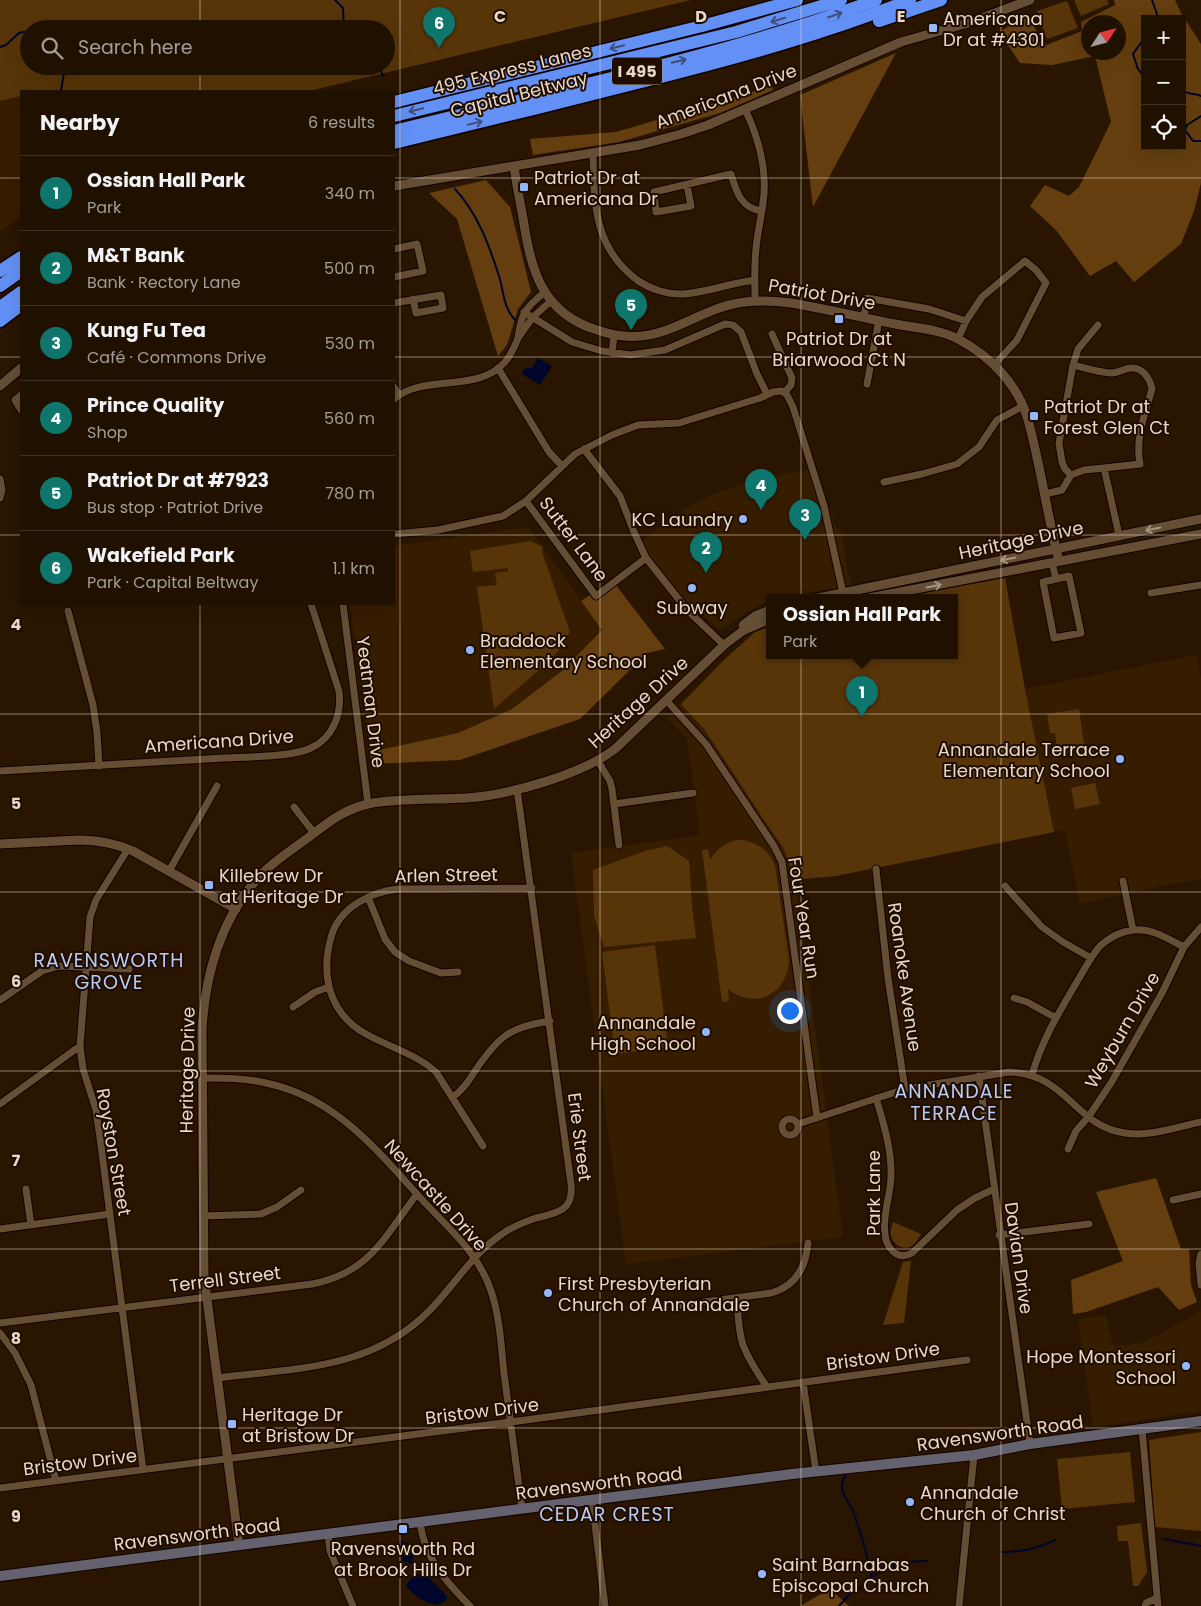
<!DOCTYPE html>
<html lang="en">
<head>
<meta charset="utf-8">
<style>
  body { margin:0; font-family:Poppins,sans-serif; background:#2d1e0f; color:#f1f3f6 }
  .controls { position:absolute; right:15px; top:15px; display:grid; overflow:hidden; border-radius:0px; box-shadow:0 5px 20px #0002 }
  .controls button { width:45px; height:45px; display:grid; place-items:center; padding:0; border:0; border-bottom:1px solid #3d3022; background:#201000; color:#f1f3f6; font:25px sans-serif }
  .compass { position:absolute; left:1081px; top:15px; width:45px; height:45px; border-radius:50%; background:#201000; box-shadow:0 5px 20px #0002; rotate:54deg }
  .you { position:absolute; left:789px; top:1010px; width:18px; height:18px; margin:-12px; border:4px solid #fff; border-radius:50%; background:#1a73e8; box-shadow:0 0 0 8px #1a73e833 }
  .badge { display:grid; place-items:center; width:32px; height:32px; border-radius:50%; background:#0f766e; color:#fff; font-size:16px; font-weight:700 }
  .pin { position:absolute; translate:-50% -41px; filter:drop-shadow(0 1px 2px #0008) }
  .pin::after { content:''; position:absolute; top:26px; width:18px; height:15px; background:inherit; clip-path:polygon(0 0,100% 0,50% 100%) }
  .popup { position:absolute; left:766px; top:594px; width:192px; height:65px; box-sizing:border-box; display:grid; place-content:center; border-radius:0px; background:#201000; filter:drop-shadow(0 1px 4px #0005); font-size:16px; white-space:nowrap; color:#a29d99 }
  .popup b { font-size:19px; color:#f1f3f6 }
  .popup::after { content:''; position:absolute; left:50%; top:100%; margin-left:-10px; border:10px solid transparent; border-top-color:#201000 }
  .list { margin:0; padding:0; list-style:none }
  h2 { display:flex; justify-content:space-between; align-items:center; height:65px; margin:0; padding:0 20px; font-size:21px }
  h2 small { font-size:16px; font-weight:400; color:#a29d99 }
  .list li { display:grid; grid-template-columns:32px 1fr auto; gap:15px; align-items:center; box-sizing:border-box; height:75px; padding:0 20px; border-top:1px solid #3d3022 }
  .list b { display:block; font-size:19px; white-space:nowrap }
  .list p { margin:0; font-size:16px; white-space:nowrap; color:#a29d99 }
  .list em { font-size:16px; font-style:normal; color:#a29d99 }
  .icon { flex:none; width:28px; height:28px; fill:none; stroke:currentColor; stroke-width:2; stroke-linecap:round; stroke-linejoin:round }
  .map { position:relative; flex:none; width:1201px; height:1606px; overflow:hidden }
  .search { position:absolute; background:#201000; box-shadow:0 5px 20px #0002; left:20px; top:20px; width:375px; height:55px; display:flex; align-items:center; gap:12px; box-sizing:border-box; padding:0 18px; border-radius:28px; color:#a29d99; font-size:19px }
  .panel { position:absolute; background:#201000; box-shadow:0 5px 20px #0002; left:20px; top:90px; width:375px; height:515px; border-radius:0px }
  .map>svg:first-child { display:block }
  .built { fill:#371d00 }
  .green { fill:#583509; fill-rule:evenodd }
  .forest { fill:#643e0e; fill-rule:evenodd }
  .water { fill:#00052c }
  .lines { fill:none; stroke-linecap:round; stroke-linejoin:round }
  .stream { stroke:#00052c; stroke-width:2 }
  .minor-casing { stroke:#120200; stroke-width:9 }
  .tertiary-casing { stroke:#120200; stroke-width:11 }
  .secondary-casing { stroke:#120200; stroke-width:12 }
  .motorway-casing { stroke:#120200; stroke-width:15 }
  .minor { stroke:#664e35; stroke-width:7 }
  .tertiary { stroke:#664e35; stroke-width:9 }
  .secondary { stroke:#65626f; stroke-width:10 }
  .motorway { stroke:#6390f5; stroke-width:12 }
  .oneway { stroke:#424e7a }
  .oneway2 { stroke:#a69380 }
  .grid { fill:none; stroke:#e7d8ca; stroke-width:1; stroke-opacity:0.55 }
  .poi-dot { fill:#95b6fd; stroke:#200d00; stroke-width:2 }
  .labels { text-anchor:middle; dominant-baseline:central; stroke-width:4; stroke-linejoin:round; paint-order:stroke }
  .shield { fill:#200d00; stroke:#ab9b8d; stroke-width:1 }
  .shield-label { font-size:16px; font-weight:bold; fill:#e7d8ca }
  .poi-label { font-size:18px; fill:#e7d8ca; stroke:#200d00; text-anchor:start }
  .street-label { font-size:18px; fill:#e7d8ca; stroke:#200d00 }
  .neighbourhood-label { font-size:19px; letter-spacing:1px; fill:#b8ccf3; stroke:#200d00 }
  .grid-label { font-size:16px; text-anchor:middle; font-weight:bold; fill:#e7d8ca; stroke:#200d00; stroke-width:4; stroke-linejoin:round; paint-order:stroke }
</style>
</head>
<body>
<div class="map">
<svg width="1201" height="1606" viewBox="0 0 1201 1606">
  <rect width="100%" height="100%" fill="#2a1600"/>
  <path class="built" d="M21 96V217L0 231V101Z
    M817 468 836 529H840L851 585 783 598H770L769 601 746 612 724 628 719 629 688 603 652 559 642 541 683 510 717 493 754 480Z
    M528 527 602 630 563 670 512 709 458 733 370 752 350 604H394V546Z
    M1196 655 1201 680V879L1140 890 1080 904 1065 830 1054 832 1025 689Z
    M685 700 788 824 843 1237 626 1264 571 853 700 835 687 739 667 718Z
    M1201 1311V1411L1093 1427 1078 1319 1106 1315 1113 1346 1143 1343Z"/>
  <path class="green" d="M0 0H691L309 91H21V96L0 101ZM29 29H386V66H29Z
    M1074 0H1107L1109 4 1081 16Z
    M1067 1 1078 28 1047 39 1037 11Z
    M530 541 543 547 542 552 570 632 561 648 547 663 494 709 477 587 497 585 495 573 508 571V568L473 572 470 551Z
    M1005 578 1025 689 1054 832 836 876 792 880 791 868 783 847 764 820 705 730 681 704 724 660 755 632 769 627 770 656H954V598H894Z
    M1079 709 1084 744 1057 748 1055 733H1050L1047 714Z
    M1095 783 1100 804 1075 809 1071 788Z
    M743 840C758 843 769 851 775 865L789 960C788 995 754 1010 728 989L729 1001 722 1002 702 850 708 849 710 860C718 847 728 840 743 840Z
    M667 846 689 861 692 906 696 938 604 947 594 916 593 870 645 851Z
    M655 945 668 1047 615 1054 602 952Z
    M893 1222 921 1234C918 1239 915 1245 910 1247 902 1250 892 1244 891 1235 890 1231 892 1226 893 1222Z
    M911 1261 904 1323 883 1325 903 1262Z
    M1201 1432V1531L1155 1527 1149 1440Z
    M1130 1452 1135 1502 1062 1509 1057 1459Z
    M1141 1523 1147 1572 1138 1586H1133L1128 1541H1118L1117 1526Z"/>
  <path class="forest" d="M1114 0H1175L1181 13 1201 44V183L1194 211 1181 244 1134 282 1116 261 1090 276 1056 230 1030 206 1045 185 1069 196 1079 187 1111 122 1095 56 1052 65 1020 63 999 32 1028 15 1044 46 1082 31 1081 22 1115 5ZM1145 19H1182V146H1145ZM1088 22H1118V52H1088Z
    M896 53 813 207 800 95Z
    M772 86 773 90 720 113 619 142 533 155 530 139 616 132Z
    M486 180 510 207 531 292 518 309 507 345 498 356 457 219 429 193Z
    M615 584 665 649 647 653 580 719 460 760 372 764 370 752 458 733 512 709 563 670 602 630 581 601 591 594 598 597Z
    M1156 1178 1181 1249H1189L1191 1285 1197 1302 1179 1310 1158 1287 1086 1312 1073 1314 1071 1280 1123 1261 1096 1192Z
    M830 1589 849 1606H800Z"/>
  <path class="water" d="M538 358 552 366 540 385 522 374 525 368H532Z
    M399 1540C414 1543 417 1551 411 1564L402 1560 398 1548Z
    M421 1573 426 1575 447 1596V1599C443 1603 438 1606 432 1604 424 1602 409 1592 406 1585L412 1578Z"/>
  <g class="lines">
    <path class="stream" d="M335 0 343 8 344 29
      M1152 0 1157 14 1156 19
      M35 29 51 26 56 29
      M1145 37 1133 54 1138 69 1145 78
      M0 47 6 45 19 33 29 31
      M379 66 383 76
      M1182 90C1188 95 1195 93 1201 96
      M61 91 65 66
      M1201 116 1187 125 1185 130 1193 141H1201
      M455 189C478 214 489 245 499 276 504 292 503 307 515 320
      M1164 1539 1201 1546
      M1002 1552C1021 1552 1038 1549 1055 1540
      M873 1576 902 1562 927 1561
      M839 1606 849 1595 862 1587 872 1576C867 1555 860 1530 852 1509 848 1501 841 1494 842 1484 842 1481 845 1477 846 1473"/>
    <g class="minor-casing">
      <path id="minor" d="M745 109C759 139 768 170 763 203 761 219 757 234 756 249 754 266 755 283 755 300
        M593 152C594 202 593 247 637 280 650 289 668 295 684 294 708 292 731 283 755 280
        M687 185 691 206 656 212 654 192 731 174C736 191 741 209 762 211
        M394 249 417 244 423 271 394 277
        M545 292C526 307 521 313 518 338L533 317 552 300
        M394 303 441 295 443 308 416 313 413 299
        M524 312 572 342 602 351 630 355 665 350 725 324 733 325 741 332 757 374 767 394
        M864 317 867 298 929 309 966 321
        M772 334 792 378 791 385 785 392
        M958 339 966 321 982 297 1025 261 1036 270 1046 283 1017 340 994 365
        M612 353 614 335
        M1073 365 1078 349 1098 325
        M498 368 549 452 562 466
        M867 384 879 320
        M394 387 399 395
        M21 395 15 400 21 410
        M394 399C425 373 477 394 505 362 511 355 515 346 518 338
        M584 449 620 496 634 532 646 558 688 611 724 645
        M1071 475 1065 469 1062 462 1059 443 1073 365C1085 368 1100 373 1112 373 1119 373 1125 368 1131 368 1143 367 1150 379 1152 389 1145 414 1135 438 1140 464L1104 468
        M0 479 2 490 0 498
        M884 482 922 474 957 464 979 447 997 420 1023 406
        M1045 494 1062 490 1071 475 1084 470 1104 468 1119 535
        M526 501 596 596 646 558
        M394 534 438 530 503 516 526 501 575 454 612 435 638 425 679 423 760 398 773 392 782 391 787 395 793 407 824 506 843 593
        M1052 563 1056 579 1043 582 1054 638 1081 633 1069 576 1056 579
        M1151 593 1201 585
        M343 604 368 804
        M68 611 93 705 97 732 99 766
        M666 700 706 744 774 846 782 862 817 1118
        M598 761 610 781 612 789 619 845
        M0 771C75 767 150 763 224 758 246 757 293 757 311 748 333 738 342 714 339 691L311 604
        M614 804 693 793
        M294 807 314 833
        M128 849 96 900 90 917 80 1046 83 1069 96 1110 100 1138 143 1469
        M876 869 888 978 905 1089
        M169 871 217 786
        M1123 881 1133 930
        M1005 886 1042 927 1063 942 1091 958
        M368 897 385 939 395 952 409 961 441 973 458 972
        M1014 998 1027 1002 1056 1018
        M0 1000 42 971 59 966 129 969
        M293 1007 315 992 329 987
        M1032 1075C1042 1039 1062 1007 1081 975 1087 965 1092 955 1100 946 1109 938 1122 931 1134 930 1152 928 1168 939 1184 947
        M979 1076 1030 1444
        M202 1078C224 1078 245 1078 266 1083 338 1098 379 1153 426 1204 451 1230 480 1256 491 1291 500 1317 501 1346 504 1373 510 1418 516 1464 522 1509
        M453 1097C463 1090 469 1081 475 1071 498 1037 509 1027 550 1021
        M876 1098C884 1125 892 1150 891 1178 890 1197 881 1221 886 1240 890 1252 900 1260 912 1253L957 1210 975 1198 994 1189
        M0 1104 80 1046
        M782 1127a8 8 0 1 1 16 0a8 8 0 1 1-16 0Z
        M798 1124 905 1089 1009 1072C1068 1074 1074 1126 1125 1133 1150 1137 1177 1127 1201 1122
        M483 1146 436 1072C416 1054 389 1047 366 1034 328 1013 320 973 332 934 341 907 371 892 398 889L532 888
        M1068 1149 1076 1131 1089 1116 1111 1083 1162 993 1184 947 1201 927
        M26 1189 31 1225
        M1173 1200 1201 1194
        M203 1216 261 1214 277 1207 301 1190
        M0 1229 110 1214
        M999 1235 1089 1224
        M1201 1254 1199 1263 1201 1285
        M737 1298C738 1314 738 1330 743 1345 749 1360 758 1374 767 1387
        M674 1306 771 1293C796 1286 806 1267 808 1243
        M0 1323 312 1284C370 1273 385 1236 417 1194
        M0 1333 15 1353 31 1385 56 1481
        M218 1378C295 1368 371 1370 429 1311 454 1286 472 1254 502 1234 512 1227 524 1222 536 1218 557 1213 574 1211 571 1184L517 789
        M803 1382 816 1472
        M1142 1429 1158 1606
        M0 1488 511 1422 967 1360
        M592 1500 605 1606
        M420 1522C424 1557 446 1582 470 1606
        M328 1534 330 1551 353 1606
        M959 1606 974 1455
        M1145 1606 1146 1603 1157 1598"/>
    </g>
    <g class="tertiary-casing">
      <path id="tertiary" d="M514 166C516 183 520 201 523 218 531 269 541 313 597 330 619 338 641 339 664 331 679 326 694 318 709 312 736 300 762 299 791 303 826 309 860 317 895 324 915 328 939 329 958 339 990 356 1018 384 1028 420 1041 467 1047 515 1059 561
        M394 186 640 145 681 134 708 125 901 42 968 23 1030 0
        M0 386 21 368
        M818 598 1201 519
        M869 598 1201 534
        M743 625 755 616 770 610
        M0 844 79 840C98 840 115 843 133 851L236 909
        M239 1545 204 1276 202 1030C205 975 221 918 259 877 273 861 292 850 309 837 327 823 345 809 368 804 398 798 435 800 466 798 509 795 581 775 615 749L724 645 744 630 770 619"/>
    </g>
    <g class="secondary-casing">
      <path id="secondary" d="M0 1576 792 1474 974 1455 1030 1444 1201 1421"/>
    </g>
    <g class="motorway-casing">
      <path id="motorway" d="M879 21 941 0
        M394 102 702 26 797 0
        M394 116 736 32 841 0
        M394 131C555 91 720 57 876 0
        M394 143C476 123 559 103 641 82 732 59 822 35 910 0
        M0 271 21 257
        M0 286 21 271
        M0 307 21 292
        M0 321 21 305"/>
    </g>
    <use href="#minor" class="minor"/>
    <use href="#tertiary" class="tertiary"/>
    <use href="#secondary" class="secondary"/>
    <use href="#motorway" class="motorway"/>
  </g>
  <defs><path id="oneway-shaft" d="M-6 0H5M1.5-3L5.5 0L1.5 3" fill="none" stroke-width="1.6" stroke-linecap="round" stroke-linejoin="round" transform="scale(1.25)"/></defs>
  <g class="oneway">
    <use href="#oneway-shaft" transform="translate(835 15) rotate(-19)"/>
    <use href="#oneway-shaft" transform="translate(778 20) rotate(163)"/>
    <use href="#oneway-shaft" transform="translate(617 47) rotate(166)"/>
    <use href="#oneway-shaft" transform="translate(679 61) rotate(-14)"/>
    <use href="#oneway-shaft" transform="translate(416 110) rotate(166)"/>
    <use href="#oneway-shaft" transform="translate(475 123) rotate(-14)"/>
  </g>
  <g class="oneway2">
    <use href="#oneway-shaft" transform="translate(1153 529) rotate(169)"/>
    <use href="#oneway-shaft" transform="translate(1008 559) rotate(168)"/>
    <use href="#oneway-shaft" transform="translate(934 586) rotate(-11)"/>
  </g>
  <path class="grid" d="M200 0V29M400 0V1606M600 0V1606M801 0V1606M1001 0V1606M200 66V91M0 178H21M394 178H1201M0 357H21M394 357H1201M0 535H21M394 535H1201M200 604V1606M0 714H1201M0 892H1201M0 1071H1201M0 1249H1201M0 1428H1201"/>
  <g class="poi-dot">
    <rect x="928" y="23" width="10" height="10" rx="2.5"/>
    <rect x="519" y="182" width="10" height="10" rx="2.5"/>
    <rect x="834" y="314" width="10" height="10" rx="2.5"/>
    <rect x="1029" y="411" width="10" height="10" rx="2.5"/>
    <circle cx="743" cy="519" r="5"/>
    <circle cx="692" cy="588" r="5"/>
    <circle cx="470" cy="650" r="5"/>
    <circle cx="1120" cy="759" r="5"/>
    <rect x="204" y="880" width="10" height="10" rx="2.5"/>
    <circle cx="706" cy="1032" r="5"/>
    <circle cx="548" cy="1293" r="5"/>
    <circle cx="1186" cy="1366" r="5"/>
    <rect x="227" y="1419" width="10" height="10" rx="2.5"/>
    <circle cx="910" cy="1502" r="5"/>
    <rect x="398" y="1524" width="10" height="10" rx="2.5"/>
    <circle cx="762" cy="1574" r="5"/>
  </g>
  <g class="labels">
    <rect class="shield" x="612" y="57.5" width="50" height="27" rx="4"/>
    <g class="shield-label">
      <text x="637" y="71">I 495</text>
    </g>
    <g class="poi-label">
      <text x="943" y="18">Americana<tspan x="943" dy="21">Dr at #4301</tspan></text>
      <text x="534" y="177">Patriot Dr at<tspan x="534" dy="21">Americana Dr</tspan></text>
      <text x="839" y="338" text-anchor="middle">Patriot Dr at<tspan x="839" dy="21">Briarwood Ct N</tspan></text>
      <text x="1044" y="406">Patriot Dr at<tspan x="1044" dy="21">Forest Glen Ct</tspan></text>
      <text x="733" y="519" text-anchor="end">KC Laundry</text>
      <text x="692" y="607" text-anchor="middle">Subway</text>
      <text x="480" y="640">Braddock<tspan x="480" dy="21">Elementary School</tspan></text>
      <text x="1110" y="749" text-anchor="end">Annandale Terrace<tspan x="1110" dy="21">Elementary School</tspan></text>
      <text x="219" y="875">Killebrew Dr<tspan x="219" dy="21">at Heritage Dr</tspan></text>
      <text x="696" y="1022" text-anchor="end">Annandale<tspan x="696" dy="21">High School</tspan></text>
      <text x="558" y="1283">First Presbyterian<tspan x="558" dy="21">Church of Annandale</tspan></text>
      <text x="1176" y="1356" text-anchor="end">Hope Montessori<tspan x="1176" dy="21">School</tspan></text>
      <text x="242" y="1414">Heritage Dr<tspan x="242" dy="21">at Bristow Dr</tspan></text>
      <text x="920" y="1492">Annandale<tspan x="920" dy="21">Church of Christ</tspan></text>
      <text x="403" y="1548" text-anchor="middle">Ravensworth Rd<tspan x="403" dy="21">at Brook Hills Dr</tspan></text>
      <text x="772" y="1564">Saint Barnabas<tspan x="772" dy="21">Episcopal Church</tspan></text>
    </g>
    <g class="street-label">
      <text transform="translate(512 69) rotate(-14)">495 Express Lanes</text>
      <text transform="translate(519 94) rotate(-14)">Capital Beltway</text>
      <text transform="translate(726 96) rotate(-21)">Americana Drive</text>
      <text transform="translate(822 294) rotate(10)">Patriot Drive</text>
      <text transform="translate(574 539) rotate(53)">Sutter Lane</text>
      <text transform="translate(1021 540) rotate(-12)">Heritage Drive</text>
      <text transform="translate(371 702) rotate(83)">Yeatman Drive</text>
      <text transform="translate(638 702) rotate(-42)">Heritage Drive</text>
      <text transform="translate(219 741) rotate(-4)">Americana Drive</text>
      <text transform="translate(446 875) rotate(-1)">Arlen Street</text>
      <text transform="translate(804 918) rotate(81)">Four Year Run</text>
      <text transform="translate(905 977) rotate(82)">Roanoke Avenue</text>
      <text transform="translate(1122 1030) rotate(-60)">Weyburn Drive</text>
      <text transform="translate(187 1070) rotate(-89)">Heritage Drive</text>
      <text transform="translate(580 1137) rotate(83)">Erie Street</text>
      <text transform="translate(114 1152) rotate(80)">Royston Street</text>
      <text transform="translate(873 1193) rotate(-90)">Park Lane</text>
      <text transform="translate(436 1195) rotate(48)">Newcastle Drive</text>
      <text transform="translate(1019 1258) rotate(82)">Davian Drive</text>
      <text transform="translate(225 1279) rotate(-7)">Terrell Street</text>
      <text transform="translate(883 1356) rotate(-8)">Bristow Drive</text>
      <text transform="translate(482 1411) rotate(-7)">Bristow Drive</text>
      <text transform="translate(1000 1433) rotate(-8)">Ravensworth Road</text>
      <text transform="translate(80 1462) rotate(-7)">Bristow Drive</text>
      <text transform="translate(599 1483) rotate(-7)">Ravensworth Road</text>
      <text transform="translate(197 1534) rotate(-7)">Ravensworth Road</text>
    </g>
    <g class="neighbourhood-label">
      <text x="109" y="960">RAVENSWORTH<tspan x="109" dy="22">GROVE</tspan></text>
      <text x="954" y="1091">ANNANDALE<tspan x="954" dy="22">TERRACE</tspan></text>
      <text x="607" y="1514">CEDAR CREST</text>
    </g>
  </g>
  <g class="grid-label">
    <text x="500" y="22">C</text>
    <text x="701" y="22">D</text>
    <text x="901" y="22">E</text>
    <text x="16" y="630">4</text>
    <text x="16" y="809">5</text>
    <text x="16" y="987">6</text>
    <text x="16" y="1166">7</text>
    <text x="16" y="1344">8</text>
    <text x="16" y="1522">9</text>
  </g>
</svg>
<div class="controls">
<button>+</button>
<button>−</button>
<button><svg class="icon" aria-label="locate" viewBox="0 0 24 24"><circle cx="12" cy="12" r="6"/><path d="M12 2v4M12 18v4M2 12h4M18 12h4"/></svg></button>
</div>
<svg class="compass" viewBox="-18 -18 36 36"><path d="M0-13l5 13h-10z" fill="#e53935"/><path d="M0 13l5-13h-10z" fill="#a29d99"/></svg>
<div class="you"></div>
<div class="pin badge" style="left:862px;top:717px">1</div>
<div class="popup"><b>Ossian Hall Park</b>Park</div>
<div class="pin badge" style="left:706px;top:573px">2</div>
<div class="pin badge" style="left:805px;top:540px">3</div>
<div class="pin badge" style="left:761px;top:510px">4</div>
<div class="pin badge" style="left:631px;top:330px">5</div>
<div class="pin badge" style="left:439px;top:48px">6</div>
<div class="search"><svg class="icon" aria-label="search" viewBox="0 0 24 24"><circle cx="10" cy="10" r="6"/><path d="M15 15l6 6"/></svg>Search here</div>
<section class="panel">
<h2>Nearby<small>6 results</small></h2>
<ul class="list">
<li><span class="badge">1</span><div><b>Ossian Hall Park</b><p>Park</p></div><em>340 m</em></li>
<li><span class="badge">2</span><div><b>M&amp;T Bank</b><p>Bank · Rectory Lane</p></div><em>500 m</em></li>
<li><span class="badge">3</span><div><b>Kung Fu Tea</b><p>Café · Commons Drive</p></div><em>530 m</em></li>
<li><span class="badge">4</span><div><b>Prince Quality</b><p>Shop</p></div><em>560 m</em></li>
<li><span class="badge">5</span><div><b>Patriot Dr at #7923</b><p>Bus stop · Patriot Drive</p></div><em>780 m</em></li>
<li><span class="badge">6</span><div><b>Wakefield Park</b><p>Park · Capital Beltway</p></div><em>1.1 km</em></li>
</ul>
</section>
</div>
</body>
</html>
